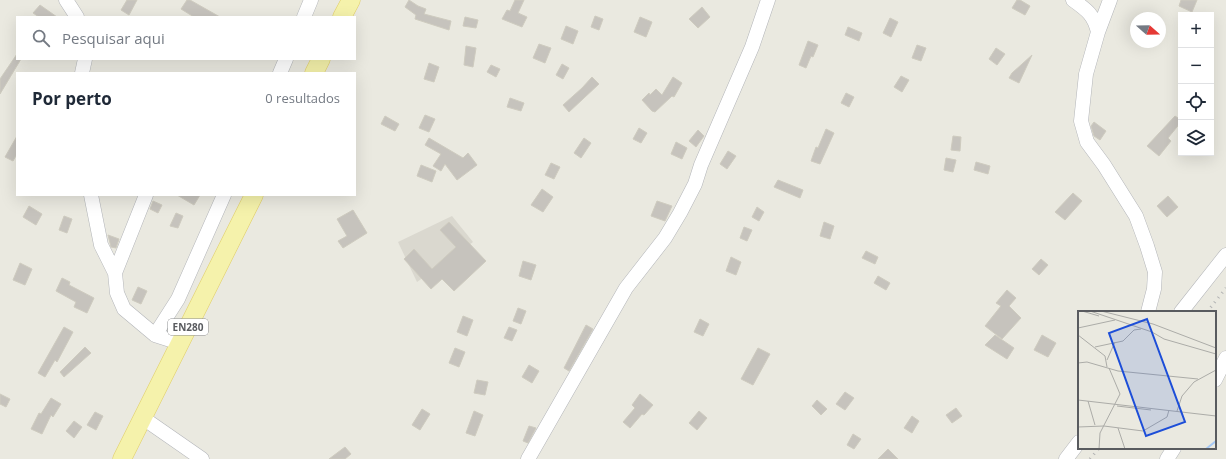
<!DOCTYPE html>
<html lang="pt">
<head>
<meta charset="utf-8">
<style>
  body { margin:0; font-family:"Open Sans",sans-serif; background:#f6f6f7; color:#1f2937 }
  .controls { position:absolute; right:12px; top:12px; display:grid; overflow:hidden; border-radius:0px; box-shadow:0 4px 16px #0002 }
  .controls button { width:36px; height:36px; display:grid; place-items:center; padding:0; border:0; border-bottom:1px solid #e0e1e3; background:#fff; color:#1f2937; font:20px sans-serif }
  .compass { position:absolute; left:1130px; top:12px; width:36px; height:36px; border-radius:50%; background:#fff; box-shadow:0 4px 16px #0002; rotate:110deg }
  .list { margin:0; padding:0; list-style:none }
  h2 { display:flex; justify-content:space-between; align-items:center; height:52px; margin:0; padding:0 16px; font-size:17px }
  h2 small { font-size:13px; font-weight:400; color:#747a83 }
  .icon { flex:none; width:22px; height:22px; fill:none; stroke:currentColor; stroke-width:2; stroke-linecap:round; stroke-linejoin:round }
  .map { position:relative; flex:none; width:1226px; height:459px; overflow:hidden }
  .search { position:absolute; background:#fff; box-shadow:0 4px 16px #0002; left:16px; top:16px; width:340px; height:44px; display:flex; align-items:center; gap:10px; box-sizing:border-box; padding:0 14px; border-radius:0px; color:#747a83; font-size:15px }
  .panel { position:absolute; background:#fff; box-shadow:0 4px 16px #0002; left:16px; top:72px; width:340px; height:124px; border-radius:0px }
  .map>svg:first-child { display:block }
  .education { fill:#dad8cf }
  .building { fill:#c6c3bd; stroke:#cecbbf }
  .lines { fill:none; stroke-linecap:round; stroke-linejoin:round }
  .minor-casing { stroke:#b3b5b9; stroke-width:15 }
  .major-casing { stroke:#e0cd64; stroke-width:19 }
  .minor { stroke:#fff; stroke-width:14 }
  .major { stroke:#f5f2ab; stroke-width:18 }
  .rail { stroke:#b1b2b2; stroke-width:3; stroke-dasharray:1 5; stroke-linecap:butt }
  .labels { text-anchor:middle; dominant-baseline:central; stroke-width:3; stroke-linejoin:round; paint-order:stroke }
  .shield { fill:#fff; stroke:#8b8c8f; stroke-width:1 }
  .shield-label { font-size:10px; font-weight:bold; fill:#595b5f }
  .inset-river { fill:none; stroke:#a6c8f4; stroke-width:2 }
  .inset-road { fill:none; stroke:#acaca8; stroke-width:1 }
  .view { fill:#1d4ed8; fill-opacity:0.15; stroke:#1d4ed8; stroke-width:2 }
  .inset-edge { fill:none; stroke:#595b5f; stroke-width:2 }
</style>
</head>
<body>
<div class="map">
<svg width="1226" height="459" viewBox="0 0 1226 459">
  <rect width="100%" height="100%" fill="#eae9e0"/>
  <path class="education" d="M452 216 473 242 417 282 398 242Z"/>
  <path class="building" d="M127 0H137L129 15 121 10Z
    M187 0H190L220 17H194L181 9Z
    M409 0 418 6 426 9 424 14 451 21 449 30 415 19 416 15 405 7Z
    M515 0H524L518 13 527 17 522 27 502 19 507 10 510 11Z
    M1017 0H1020L1030 6 1025 15 1012 8Z
    M1181 0H1197L1192 12 1179 6Z
    M40 5 57 17H39L33 13Z
    M702 7 710 17 698 28 689 19Z
    M595 16 603 19 599 30 591 27Z
    M465 17 478 20 476 28 463 26Z
    M640 17 652 22 646 37 634 32Z
    M890 18 898 22 891 37 883 33Z
    M566 26 578 31 573 44 561 39Z
    M848 27 862 33 859 41 845 35Z
    M808 41 818 45 813 57 811 56 806 68 799 65Z
    M539 44 551 48 545 63 533 58Z
    M917 45 926 48 921 61 912 58Z
    M466 46 476 48 473 67 464 65Z
    M996 48 1005 54 997 65 989 59Z
    M17 54V59H21L0 94V79Z
    M1032 55 1019 83 1009 78 1012 73Z
    M429 63 439 67 434 82 424 79Z
    M562 64 569 68 563 79 556 75Z
    M491 65 500 69 496 77 487 72Z
    M901 76 909 80 902 92 894 87Z
    M592 77 599 84 569 112 563 105 582 88Z
    M673 77 682 83 674 97 672 96 655 112 652 111 642 100 649 93 650 95 656 89 662 95Z
    M846 93 854 97 849 107 841 103Z
    M510 98 524 103 521 111 507 107Z
    M425 115 435 119 429 132 419 128Z
    M385 116 399 124 395 131 381 124Z
    M1175 116 1181 120V122L1168 138 1171 141 1159 156 1147 146Z
    M1094 122 1106 131 1100 140 1094 136 1091 126Z
    M639 128 647 133 641 143 633 139Z
    M826 129 834 133 820 164 811 161 816 147 818 148Z
    M698 130 704 136 696 147 689 141Z
    M17 136V154L13 161 5 157Z
    M953 136 961 137 960 151 951 150Z
    M429 138 463 158 468 153 477 165 457 180 445 164 441 171 433 166 441 154 425 145Z
    M584 138 591 143 581 158 574 153Z
    M676 142 687 148 682 159 671 154Z
    M728 151 736 156 727 169 720 164Z
    M946 158 956 160 953 172 944 170Z
    M976 162 990 166 988 174 974 170Z
    M551 163 560 167 554 179 545 175Z
    M421 165 436 171 432 182 417 176Z
    M778 180 803 190 800 198 774 187Z
    M542 189 553 197 543 212 531 205Z
    M1073 193 1082 201 1065 220 1055 212Z
    M177 195H200L194 205Z
    M1168 196 1178 207 1167 217 1157 206Z
    M153 201 162 205 158 213 150 209Z
    M657 201 672 206 665 221 651 216Z
    M29 206 42 214 36 225 23 217Z
    M757 207 764 212 759 221 752 217Z
    M353 210 367 233 343 248 338 241 347 236 337 219Z
    M176 213 183 216 178 228 170 226Z
    M64 216 72 219 67 233 59 230Z
    M449 222 486 261 454 291 442 279 431 289 404 259 414 249 432 269 456 247 440 230Z
    M824 222 834 226 830 239 820 236Z
    M744 227 752 230 747 241 740 238Z
    M108 235 119 239 116 248 111 247Z
    M866 251 878 257 875 264 862 258Z
    M731 257 741 262 736 275 726 271Z
    M1041 259 1048 265 1039 275 1032 269Z
    M523 261 536 265 531 280 519 276Z
    M20 263 32 269 25 285 13 280Z
    M878 276 890 283 886 290 874 283Z
    M62 278 70 282 69 285 94 298 87 313 74 307 76 302 56 291Z
    M138 287 147 291 141 304 132 300Z
    M1007 290 1016 298 1009 306 1021 318 1002 339 985 326 1001 306 996 303Z
    M518 308 526 311 521 324 513 321Z
    M463 316 473 320 467 336 457 332Z
    M700 319 709 324 703 336 694 332Z
    M586 325 593 329 569 371 564 368Z
    M64 327 73 332 57 362 55 360 45 377 38 373Z
    M509 327 517 330 512 341 504 338Z
    M995 335 1014 348 1007 359 985 345Z
    M1042 335 1056 343 1048 357 1034 350Z
    M85 347 91 353 64 377 60 372Z
    M455 348 465 352 459 367 449 363Z
    M758 348 770 354 753 385 741 379Z
    M529 365 539 371 532 383 522 377Z
    M477 380 488 382 485 395 474 393Z
    M845 392 854 398 845 410 836 404Z
    M0 394 10 399 6 407 0 404Z
    M640 394 653 405 644 415 642 414 630 428 623 422 635 408 632 405Z
    M51 398 61 404 53 417 51 415 42 434 31 429 39 413 41 414Z
    M817 400 827 409 821 415 812 406Z
    M956 408 962 416 952 423 946 415Z
    M422 409 430 414 420 430 412 425Z
    M474 411 483 415 475 436 466 433Z
    M699 411 707 418 697 430 689 423Z
    M95 412 103 416 96 430 87 425Z
    M912 416 919 421 912 433 904 428Z
    M74 421 82 427 74 438 66 431Z
    M529 426 536 428 528 443 523 441Z
    M853 434 861 439 854 449 847 445Z
    M345 447 351 454 345 459H329Z
    M888 449 898 459H878Z"/>
  <g class="lines">
    <g class="minor-casing">
      <path id="minor" d="M66 0 77 17
        M1073 0C1087 10 1094 15 1098 32
        M1110 0 1098 32 1086 74 1081 121 1087 142 1104 165 1136 216 1147 246 1155 272 1154 289 1148 312
        M304 17 311 0
        M82 73 85 59
        M280 73 286 59
        M91 195 101 245 115 273 117 293 124 309 155 335 180 343
        M115 273 146 195
        M1181 312 1226 255
        M155 335 178 299 224 195
        M1215 380 1226 358
        M143 418 202 459
        M528 459 626 288 665 238 680 213 695 184 701 165 752 47 768 0
        M1066 459 1079 442
        M1167 459 1174 448"/>
    </g>
    <g class="major-casing">
      <path id="major" d="M342 17 351 0
        M314 73 321 59
        M122 459 254 195"/>
    </g>
    <use href="#minor" class="minor"/>
    <use href="#major" class="major"/>
    <path class="rail" d="M1207 312 1226 288
      M1090 459 1099 448"/>
  </g>
  <g class="labels">
    <rect class="shield" x="168" y="319" width="40" height="16" rx="3"/>
    <g class="shield-label">
      <text x="188" y="327">EN280</text>
    </g>
  </g>
  <g transform="translate(1078 311)">
    <rect width="138" height="138" fill="#eae9e0"/>
    <path class="inset-river" d="M128 138 138 130"/>
    <path class="inset-road" d="M4 0 21 5M12 0 74 21 86 28 138 43M23 0 75 13 138 37M0 17 37 9M0 24 27 45 29 56M17 36 45 30 56 19 63 18M29 49 37 31M0 52 9 51 40 60 120 68M0 89 138 105M10 90 17 114M39 95 73 99M99 100 104 85 116 71 138 59M26 115 65 120 89 106 91 99M0 116 26 115M40 117 47 138M21 138 22 122 42 83 31 57"/>
    <path class="view" d="M69 8 107 111 68 125 31 22Z"/>
    <rect width="138" height="138" class="inset-edge"/>
  </g>
</svg>
<div class="controls">
<button>+</button>
<button>−</button>
<button><svg class="icon" aria-label="locate" viewBox="0 0 24 24"><circle cx="12" cy="12" r="6"/><path d="M12 2v4M12 18v4M2 12h4M18 12h4"/></svg></button>
<button><svg class="icon" aria-label="layers" viewBox="0 0 24 24"><path d="M12 4l9 5-9 5-9-5zM3 14l9 5 9-5"/></svg></button>
</div>
<svg class="compass" viewBox="-18 -18 36 36"><path d="M0-13l5 13h-10z" fill="#e53935"/><path d="M0 13l5-13h-10z" fill="#747a83"/></svg>
<div class="search"><svg class="icon" aria-label="search" viewBox="0 0 24 24"><circle cx="10" cy="10" r="6"/><path d="M15 15l6 6"/></svg>Pesquisar aqui</div>
<section class="panel">
<h2>Por perto<small>0 resultados</small></h2>
<ul class="list">
</ul>
</section>
</div>
</body>
</html>
